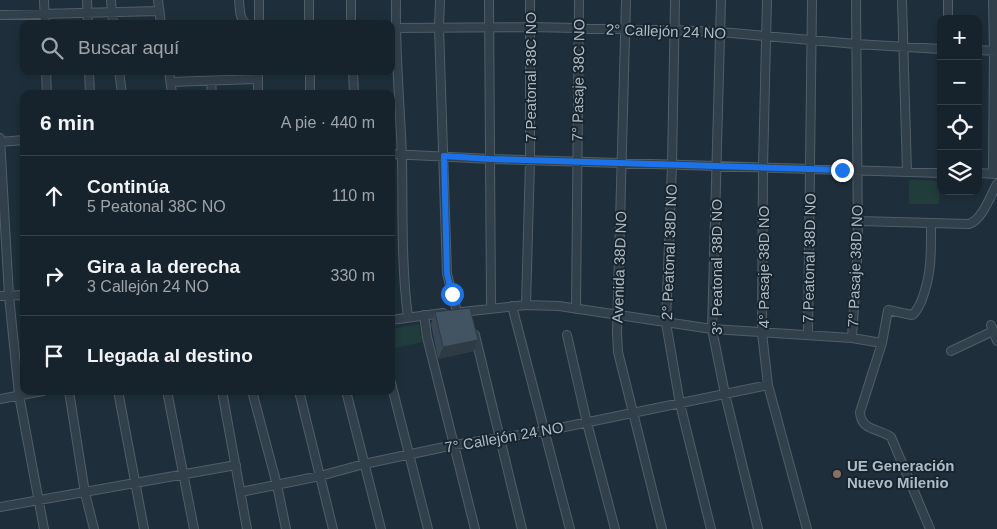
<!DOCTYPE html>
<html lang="es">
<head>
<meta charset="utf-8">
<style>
  body { margin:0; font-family:Helvetica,sans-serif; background:#232f38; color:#f1f3f6 }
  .controls { position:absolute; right:15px; top:15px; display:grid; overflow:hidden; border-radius:10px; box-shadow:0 2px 8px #0003 }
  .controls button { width:45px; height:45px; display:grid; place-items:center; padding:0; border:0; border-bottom:1px solid #354048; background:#16232c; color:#f1f3f6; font:25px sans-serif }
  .stop { position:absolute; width:15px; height:15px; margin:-11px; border:4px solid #1a73e8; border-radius:50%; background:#fff }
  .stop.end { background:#1a73e8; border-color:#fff; box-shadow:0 1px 5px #0008 }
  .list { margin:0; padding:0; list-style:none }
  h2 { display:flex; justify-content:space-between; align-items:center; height:65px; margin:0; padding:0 20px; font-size:21px }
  h2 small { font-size:16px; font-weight:400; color:#9ea4a9 }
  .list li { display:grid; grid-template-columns:32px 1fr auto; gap:15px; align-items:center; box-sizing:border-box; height:80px; padding:0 20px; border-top:1px solid #354048 }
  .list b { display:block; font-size:19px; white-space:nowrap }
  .list p { margin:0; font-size:16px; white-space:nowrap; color:#9ea4a9 }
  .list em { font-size:16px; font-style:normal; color:#9ea4a9 }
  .icon { flex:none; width:28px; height:28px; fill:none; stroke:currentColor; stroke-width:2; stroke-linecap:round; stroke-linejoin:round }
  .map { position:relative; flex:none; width:997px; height:529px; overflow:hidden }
  .search { position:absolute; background:#16232c; box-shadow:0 2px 8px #0003; left:20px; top:20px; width:375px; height:55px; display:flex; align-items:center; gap:12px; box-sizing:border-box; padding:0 18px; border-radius:10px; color:#9ea4a9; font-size:19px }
  .panel { position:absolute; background:#16232c; box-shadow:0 2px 8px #0003; left:20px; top:90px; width:375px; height:305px; border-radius:10px }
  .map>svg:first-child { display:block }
  .green { fill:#203c3b }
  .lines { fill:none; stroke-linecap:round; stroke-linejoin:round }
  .minor-casing { stroke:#505e68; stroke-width:10 }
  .minor { stroke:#32404b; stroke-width:8 }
  .wall { fill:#394854 }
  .shaded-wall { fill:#2e3b45 }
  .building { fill:#425462; stroke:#2e3b45 }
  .route { stroke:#1a73e8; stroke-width:6 }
  .education-dot { fill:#8d6e63; stroke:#18252f; stroke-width:2 }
  .labels { text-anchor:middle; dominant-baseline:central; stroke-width:4; stroke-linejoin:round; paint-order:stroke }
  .street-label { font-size:15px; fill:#adbbc7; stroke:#18252f }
  .poi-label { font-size:15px; font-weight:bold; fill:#adbbc7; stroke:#18252f; text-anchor:start }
</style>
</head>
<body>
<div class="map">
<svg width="997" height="529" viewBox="0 0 997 529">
  <rect width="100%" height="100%" fill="#1e2f3b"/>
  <path class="green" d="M909 180 939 181V204H909Z
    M419 324 422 342 391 349V329Z"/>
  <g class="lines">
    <g class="minor-casing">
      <path id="minor" d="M44 0 45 24
        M87 0 88 24
        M111 0 113 24
        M158 0 161 24
        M239 0C240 9 239 18 246 24
        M309 0V24
        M396 0C395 52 400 104 402 157 403 210 401 264 408 317
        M440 0 439 27 447 274 457 312
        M489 0 491 307
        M626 0 617 333 618 352 662 529
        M675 0 672 165 666 323 680 404 711 529
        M721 0 712 329 725 394 758 529
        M767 0 763 167 762 333 768 385 807 529
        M902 0 907 172
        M948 0V19
        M993 0 994 51 993 173
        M0 15 159 11
        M259 24V0
        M351 24V0
        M391 28 529 27 674 30 720 32 856 44 941 49
        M978 50 997 51
        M46 71 47 94
        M89 71 90 94
        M119 71 122 94
        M169 71 172 94
        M310 71V94
        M353 71 354 94
        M211 81 212 94
        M171 82 258 79
        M258 94V71
        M0 138 9 296 19 395 44 529
        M0 142 24 140
        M391 154 491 159 941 173
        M978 173 996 174
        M858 221 969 224C983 219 990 196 997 184
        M0 296 24 295
        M526 305 530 161V0
        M512 306 570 529
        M576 309 579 0
        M462 312 526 305 559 306 712 329 852 338 882 343
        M424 315 427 337 475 529
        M391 320 443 313
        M991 325 997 341
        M475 335 522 529
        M567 335 587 423 615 529
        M808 335 812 0
        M852 338 858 245 856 0
        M951 351 993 331
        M391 383 428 529
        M69 391 85 493 94 529
        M118 391 144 529
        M167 391 194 529
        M222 391 247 529
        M252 391 277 485 286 529
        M299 391 333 529
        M346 391 381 529
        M0 399 43 391
        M241 492 320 476 364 464 454 445 545 431 768 385
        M0 507 236 465
        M930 529 891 437C878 428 861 431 860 412L882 343 888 310 912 315C917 312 918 307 921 302 932 274 931 253 931 223"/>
    </g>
    <use href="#minor" class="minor"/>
  </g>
  <path class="wall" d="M435 312 478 340 474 351 438 359 431 324Z"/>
  <path class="shaded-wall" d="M478 340 474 351 438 359 443 347Z"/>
  <path class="building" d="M470 308 478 340 443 347 435 312Z"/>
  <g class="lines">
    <path class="route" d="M452 294 447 274 444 156 490 159 842 170"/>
  </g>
  <circle class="education-dot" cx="837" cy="474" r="5"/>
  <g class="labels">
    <g class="street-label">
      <text transform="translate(666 31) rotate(2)">2° Callejón 24 NO</text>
      <text transform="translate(530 77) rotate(-90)">7 Peatonal 38C NO</text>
      <text transform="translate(578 80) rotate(-89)">7° Pasaje 38C NO</text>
      <text transform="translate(669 252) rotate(-88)">2° Peatonal 38D NO</text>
      <text transform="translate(809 258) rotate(-89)">7 Peatonal 38D NO</text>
      <text transform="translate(855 266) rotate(-88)">7° Pasaje 38D NO</text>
      <text transform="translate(619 267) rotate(-88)">Avenida 38D NO</text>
      <text transform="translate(716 267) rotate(-90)">3° Peatonal 38D NO</text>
      <text transform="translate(763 267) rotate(-90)">4° Pasaje 38D NO</text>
      <text transform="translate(504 437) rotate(-10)">7° Callejón 24 NO</text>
    </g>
    <g class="poi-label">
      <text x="847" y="465">UE Generación<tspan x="847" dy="17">Nuevo Milenio</tspan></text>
    </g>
  </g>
</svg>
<div class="controls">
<button>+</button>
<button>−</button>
<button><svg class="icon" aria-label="locate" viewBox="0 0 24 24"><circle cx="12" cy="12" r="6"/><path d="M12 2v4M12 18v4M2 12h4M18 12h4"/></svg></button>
<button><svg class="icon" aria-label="layers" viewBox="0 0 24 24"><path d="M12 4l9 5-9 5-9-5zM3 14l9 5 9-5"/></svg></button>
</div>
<div class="stop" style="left:452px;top:294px"></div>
<div class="stop end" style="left:842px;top:170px"></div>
<div class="search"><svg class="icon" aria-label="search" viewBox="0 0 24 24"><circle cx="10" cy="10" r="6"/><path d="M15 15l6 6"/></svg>Buscar aquí</div>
<section class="panel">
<h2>6 min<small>A pie · 440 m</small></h2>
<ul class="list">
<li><svg class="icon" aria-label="ahead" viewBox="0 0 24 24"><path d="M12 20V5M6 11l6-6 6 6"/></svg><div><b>Continúa</b><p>5 Peatonal 38C NO</p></div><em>110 m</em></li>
<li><svg class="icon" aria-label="right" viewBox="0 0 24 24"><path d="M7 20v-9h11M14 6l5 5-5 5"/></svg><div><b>Gira a la derecha</b><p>3 Callejón 24 NO</p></div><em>330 m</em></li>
<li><svg class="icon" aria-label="arrive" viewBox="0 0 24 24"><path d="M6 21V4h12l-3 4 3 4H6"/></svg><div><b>Llegada al destino</b></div></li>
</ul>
</section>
</div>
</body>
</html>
